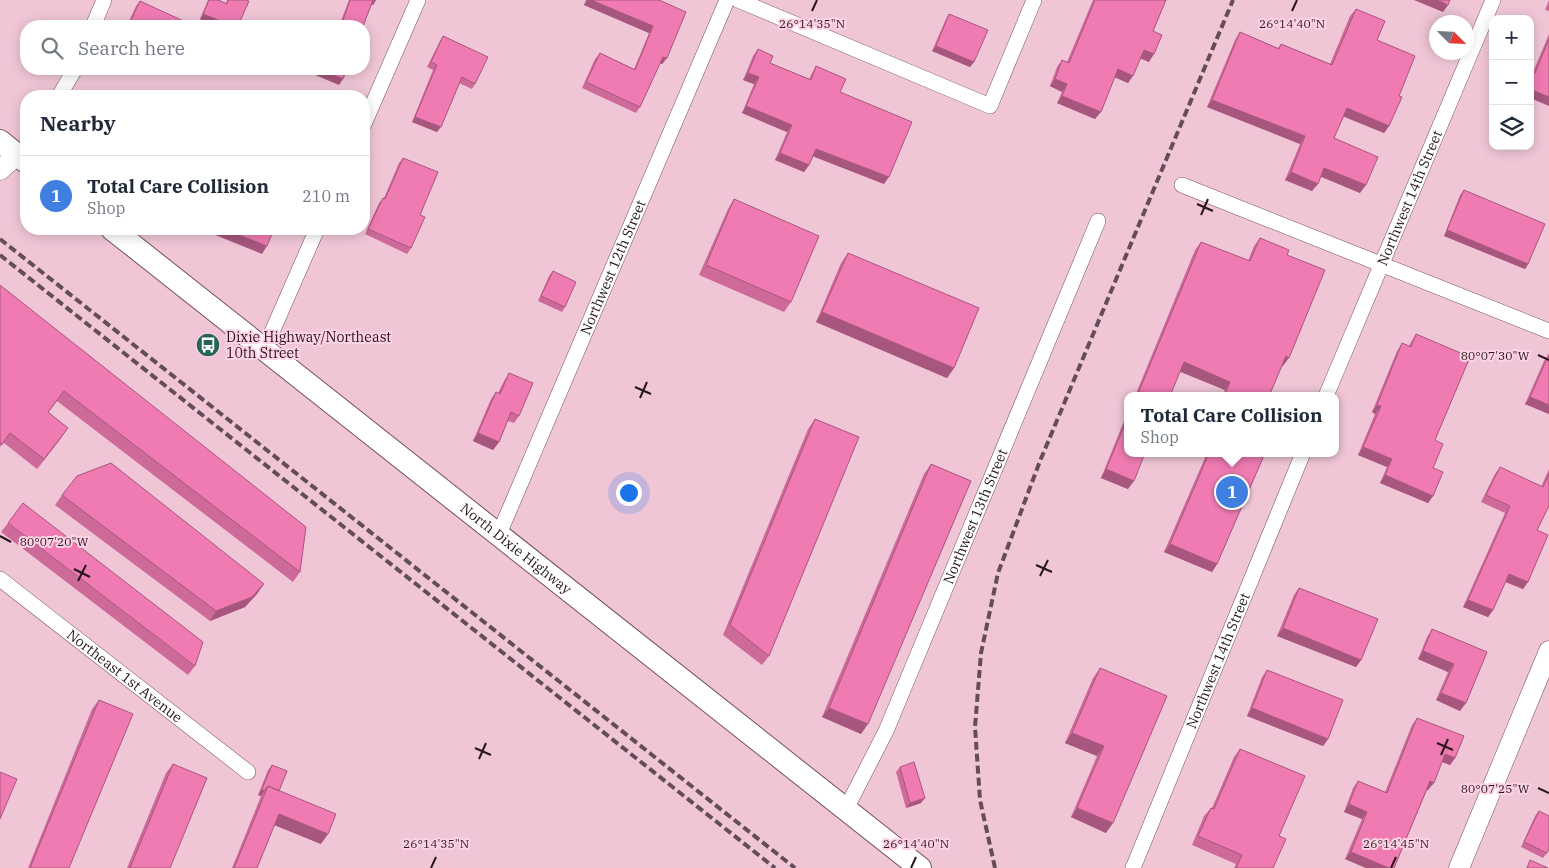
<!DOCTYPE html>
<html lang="en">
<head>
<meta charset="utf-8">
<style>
  body { margin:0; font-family:"IBM Plex Serif",serif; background:#f2f2f3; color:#1f2937 }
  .controls { position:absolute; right:15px; top:15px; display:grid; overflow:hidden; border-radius:10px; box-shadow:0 2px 12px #0003 }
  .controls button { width:45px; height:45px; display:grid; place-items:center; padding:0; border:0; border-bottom:1px solid #e0e1e3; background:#fff; color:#1f2937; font:25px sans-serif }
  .compass { position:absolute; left:1429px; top:15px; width:45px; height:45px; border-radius:50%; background:#fff; box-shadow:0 2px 12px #0003; rotate:114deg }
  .you { position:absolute; left:628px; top:492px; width:18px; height:18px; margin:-12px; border:4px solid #fff; border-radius:50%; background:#1a73e8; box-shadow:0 0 0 8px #1a73e833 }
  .badge { display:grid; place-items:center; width:32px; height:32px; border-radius:50%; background:#ea580c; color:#fff; font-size:16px; font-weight:700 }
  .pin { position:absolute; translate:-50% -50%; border:2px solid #fff; box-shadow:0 1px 5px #0006 }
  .popup { position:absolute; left:1124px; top:392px; width:215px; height:65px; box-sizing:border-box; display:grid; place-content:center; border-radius:10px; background:#fff; filter:drop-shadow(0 1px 4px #0005); font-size:16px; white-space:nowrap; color:#747a83 }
  .popup b { font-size:19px; color:#1f2937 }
  .popup::after { content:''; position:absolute; left:50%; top:100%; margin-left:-10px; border:10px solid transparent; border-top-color:#fff }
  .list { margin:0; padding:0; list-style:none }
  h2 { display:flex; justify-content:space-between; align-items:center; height:65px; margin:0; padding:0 20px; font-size:21px }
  h2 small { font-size:16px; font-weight:400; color:#747a83 }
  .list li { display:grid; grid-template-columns:32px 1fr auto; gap:15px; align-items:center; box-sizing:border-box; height:80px; padding:0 20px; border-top:1px solid #e0e1e3 }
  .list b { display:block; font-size:19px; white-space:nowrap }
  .list p { margin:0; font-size:16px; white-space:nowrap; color:#747a83 }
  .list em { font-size:16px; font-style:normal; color:#747a83 }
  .icon { flex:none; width:28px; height:28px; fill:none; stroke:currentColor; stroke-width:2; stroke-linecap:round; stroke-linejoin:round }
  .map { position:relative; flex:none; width:1549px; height:868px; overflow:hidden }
  .search { position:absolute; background:#fff; box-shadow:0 2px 12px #0003; left:20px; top:20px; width:350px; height:55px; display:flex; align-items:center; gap:12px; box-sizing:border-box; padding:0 18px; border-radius:20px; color:#747a83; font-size:19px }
  .panel { position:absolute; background:#fff; box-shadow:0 2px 12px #0003; left:20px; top:90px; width:350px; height:145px; border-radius:20px }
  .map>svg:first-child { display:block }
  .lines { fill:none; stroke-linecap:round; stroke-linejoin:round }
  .minor-casing { stroke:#74505f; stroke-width:16 }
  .tertiary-casing { stroke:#74505f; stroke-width:21 }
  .secondary-casing { stroke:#74505f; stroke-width:24 }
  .minor { stroke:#fff; stroke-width:15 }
  .tertiary { stroke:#fff; stroke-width:20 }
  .secondary { stroke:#fff; stroke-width:22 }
  .rail { stroke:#644d56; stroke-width:4; stroke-dasharray:8 4; stroke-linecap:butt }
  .wall { fill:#ce6a99 }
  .shaded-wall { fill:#a7567d }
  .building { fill:#ef7bb2; stroke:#a7567d }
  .ticks { fill:none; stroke:#26171d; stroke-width:2 }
  .labels { text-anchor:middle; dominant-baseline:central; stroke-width:4; stroke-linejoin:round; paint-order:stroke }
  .street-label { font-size:14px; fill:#26171d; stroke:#fed2e4 }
  .poi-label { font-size:14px; fill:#26171d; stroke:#fed2e4; text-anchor:start }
  .ticks-label { font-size:12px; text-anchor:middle; fill:#26171d; stroke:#fed2e4; stroke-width:4; stroke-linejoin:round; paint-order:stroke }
</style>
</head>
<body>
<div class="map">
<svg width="1549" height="868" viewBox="0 0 1549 868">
  <rect width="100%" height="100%" fill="#f0c6d7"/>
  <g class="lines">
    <g class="minor-casing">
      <g id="minor">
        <path d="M738 0 990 106 1034 0"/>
        <path d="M93 26 104 0"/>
        <path d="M59 96 75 69"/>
        <path d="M364 124 418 0"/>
        <path d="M1182 185 1549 331"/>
        <path d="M265 348 317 229"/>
        <path id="s1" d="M1326 396 1493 0"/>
        <path id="s2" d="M499 534 727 0"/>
        <path id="s3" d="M0 579 248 772"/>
        <path id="s4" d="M846 809 886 731 1098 221"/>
        <path id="s5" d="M1133 868 1303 453"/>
      </g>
    </g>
    <g class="tertiary-casing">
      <path id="tertiary" d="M0 170 17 155
        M1459 868 1549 651"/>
    </g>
    <g class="secondary-casing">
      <g id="secondary">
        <path d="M0 141 26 162"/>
        <path id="s6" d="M112 229 920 868"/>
      </g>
    </g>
    <use href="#minor" class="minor"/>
    <use href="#tertiary" class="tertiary"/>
    <use href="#secondary" class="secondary"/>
    <path class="rail" d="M0 239 795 868
      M0 255 775 868
      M995 868 980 800 975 727 981 653 998 573 1040 461 1233 0"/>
  </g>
  <path class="wall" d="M208 0H218L226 3 227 0H246L238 26H217L200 19Z
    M349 0H376L373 5 372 4 363 26H339Z
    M586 0H659L667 58 662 64 660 63 640 107 636 113 582 88 595 59 600 53 634 69 649 33 584 5Z
    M1093 0H1166L1153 31 1149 62 1141 58 1128 83 1114 77 1095 119 1057 103 1062 92 1050 86 1057 67 1062 60 1067 62Z
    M1549 0V11L1545 10Z
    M140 1 189 26H127L136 6Z
    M1356 9 1377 40 1399 96 1389 126 1384 133 1344 116 1334 138 1360 193 1321 176 1312 191 1285 180 1300 144 1207 107 1235 40 1240 32 1278 48 1281 44 1330 64 1350 16Z
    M949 14 974 62 970 67 932 51 946 19Z
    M1549 34V106L1533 72Z
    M443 36 475 84 472 89 459 83 437 132 412 122 433 70 427 67 440 41Z
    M758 49 770 63 809 79 812 73 816 66 840 92 884 184 813 156 809 165 804 172 775 160 787 132 742 113 754 84 743 80 753 56Z
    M403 158 420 215 411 248 407 254 365 234 379 203 383 198H384L399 163Z
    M1464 190 1528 264 1525 269 1444 236 1460 195Z
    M734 199 791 302 784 312 699 275 728 209Z
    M1260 238 1287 255 1283 366H1282L1269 396H1222L1225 390 1180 371 1170 396H1135L1195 250 1201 242 1248 261 1254 246Z
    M848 253 954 368 947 378 816 322 841 263Z
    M553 271 565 307 562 312 538 301 549 276Z
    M0 285 300 572 293 582 57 401 48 413 61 438 37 469 4 443 0 447Z
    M1416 334 1435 440 1433 468V496L1428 503 1380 483 1387 467 1358 455 1375 414 1372 412 1397 351 1402 343 1409 346 1411 342Z
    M1549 354V414L1525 404 1544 361Z
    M509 373 519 416 514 423 508 421 499 442 493 450 473 441 491 399 496 392 498 393 504 381Z
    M1128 411V489L1101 478Z
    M815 419 769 656 762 665 723 635 808 429Z
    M1207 453H1265L1217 564 1212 572 1164 552Z
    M931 464 861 734 822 717 924 474Z
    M1500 467 1541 487 1549 469V506L1537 530 1528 582 1523 589 1505 582 1493 610 1488 617 1463 607 1505 513 1481 502 1495 474Z
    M62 495 257 594 245 607 210 621 55 505Z
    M8 523 195 666 188 675 1 532Z
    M1299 588 1361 660 1356 667 1277 636 1294 595Z
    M1432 629 1487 652 1460 711 1436 700 1448 672 1418 659 1427 637Z
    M1100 668 1106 833 1071 817 1097 756 1065 743 1093 678Z
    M1267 670 1328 739 1323 746 1247 716 1262 677Z
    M99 700 69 868H28L92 709Z
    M1417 718 1455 758 1450 765 1442 762 1428 790H1427L1394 868H1366L1345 859 1362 819 1344 812 1353 788 1358 781 1385 792 1412 725Z
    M1240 749 1279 836 1273 868H1234L1236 864 1192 845 1204 816 1211 808H1212L1234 757Z
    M173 764 170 868H127L166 773Z
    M272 765 279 791 321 844 274 825 257 868H232L261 796 258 795 268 770Z
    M900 767 921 803 906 808 896 772Z
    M1539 811 1547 853 1543 858 1521 847 1535 816Z"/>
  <path class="shaded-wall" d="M372 0H376L373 5 370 4Z
    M587 0H591L653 26 649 33 584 5Z
    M1414 0H1437L1448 5 1443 12Z
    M203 14 233 26H217L200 19Z
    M936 46 974 62 970 67 932 51Z
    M1144 50 1154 54 1149 62 1139 58Z
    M663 57 667 58 662 64 659 63Z
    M310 69H318L343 79 339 85 308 72Z
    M1118 69 1133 76 1128 83 1112 76Z
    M748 73 759 77 754 84 743 80Z
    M1055 79 1067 84 1062 92 1050 86Z
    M1530 89 1549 97V106L1530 98Z
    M1062 96 1101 112 1095 119 1057 103Z
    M1212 100 1305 136 1300 144 1207 107Z
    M746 106 792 125 787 132 742 113Z
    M1347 108 1389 126 1384 133 1342 116Z
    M415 117 441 127 437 132 412 122Z
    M816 149 889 177 884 184 812 156Z
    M780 153 809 165 804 172 775 160Z
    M1324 168 1366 185 1360 193 1319 176Z
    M1291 172 1318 184 1312 191 1285 180Z
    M204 229H224L267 246 262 254 203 230Z
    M1447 230 1528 264 1525 269 1444 236Z
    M822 312 954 368 947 378 816 322Z
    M1286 356 1289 358 1283 366 1280 365Z
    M1184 362 1230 382 1225 390 1178 371Z
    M1530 397 1549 405V414L1525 404Z
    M1377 405 1381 406 1375 414 1372 412Z
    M68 428 61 438 37 469 44 459Z
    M478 433 499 442 493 450 473 441Z
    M1363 447 1392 459 1387 467 1358 455Z
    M1106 469 1134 481 1128 489 1101 478Z
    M1385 475 1433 496 1428 503 1380 483Z
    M1170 544 1217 564 1212 572 1164 552Z
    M1509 574 1528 582 1523 589 1504 581Z
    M264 584 257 594 245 607 210 621 216 611Z
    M1468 600 1493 610 1488 617 1463 607Z
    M1283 628 1361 660 1356 667 1277 636Z
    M1423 651 1454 664 1448 672 1418 659Z
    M1441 693 1466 703 1460 711 1436 700Z
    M829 708 868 724 861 734 822 717Z
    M1252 708 1328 739 1323 746 1247 716Z
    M1072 733 1104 746 1097 756 1065 743Z
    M1445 754 1455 758 1450 765 1440 761Z
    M1430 781 1434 783 1428 790 1425 789Z
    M262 789 264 791 261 796 258 795Z
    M925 798 921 803 906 808 910 803Z
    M1349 804 1367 812 1362 819 1344 812Z
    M1077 808 1113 823 1106 833 1071 817Z
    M279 814 328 834 321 844 272 824Z
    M1351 852 1389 868H1366L1345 859Z"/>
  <path class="building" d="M209 0H218L227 4 228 0H246L249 1 238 26H233L203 14Z
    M350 0H373L363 26H341Z
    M591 0H659L686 12 667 58 663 57 640 107 586 82 600 53 635 70 653 26Z
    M1095 0H1166L1153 31 1162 35 1154 54 1144 50 1133 76 1118 69 1101 112 1062 96 1067 84 1055 79 1062 60 1069 63Z
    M1437 0H1450L1448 5Z
    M140 1 190 24 189 26H128Z
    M1356 9 1385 21 1377 40 1415 56 1399 96 1402 97 1389 126 1347 108 1334 138 1378 157 1366 185 1324 168 1318 184 1291 172 1305 136 1212 100 1240 32 1279 49 1281 44 1332 65Z
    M949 14 988 30 974 62 936 46Z
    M443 36 488 57 475 84 462 77 441 127 415 117 437 65 431 62Z
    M1549 39V97L1530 89V71L1535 73Z
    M758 49 773 56 770 63 811 80 816 66 846 79 840 92 912 122 889 177 816 149 809 165 780 153 792 125 746 106 759 77 748 73Z
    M318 69H347L343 79Z
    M403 158 438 172 420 215 425 217 411 248 368 229 383 198 385 199Z
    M1464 190 1545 224 1528 264 1447 230Z
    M734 199 819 236 791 302 706 265Z
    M224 229H274L267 246Z
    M1260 238 1289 250 1287 255 1325 270 1289 358 1286 356 1269 396H1224L1230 382 1184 362 1170 396H1137L1201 242 1250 261Z
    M848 253 979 308 954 368 822 312Z
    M553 271 576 282 565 307 541 296Z
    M0 285 306 527 300 572 64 391 48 412 68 428 44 459 10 433 2 444 0 443Z
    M1416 334 1470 357 1435 440 1443 444 1433 468 1443 472 1433 496 1385 475 1392 459 1363 447 1381 406 1377 405 1402 343 1411 347Z
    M1549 354V405L1530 397Z
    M509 373 533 383 519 416 511 412 499 442 478 433 496 392 500 394Z
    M1128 417V453H1145L1134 481 1106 469Z
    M815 419 859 437 769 656 730 625Z
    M1209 453H1265L1217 564 1170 544Z
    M111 463 264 584 252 597 216 611 62 495 77 476Z
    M931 464 971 481 868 724 829 708Z
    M1500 467 1543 487 1549 474V506L1537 530 1548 535 1528 582 1509 574 1493 610 1468 600 1510 506 1486 495Z
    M23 503 203 642 195 666 8 523Z
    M1299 588 1378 619 1361 660 1283 628Z
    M1432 629 1487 652 1466 703 1441 693 1454 664 1423 651Z
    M1100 668 1167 696 1113 823 1077 808 1104 746 1072 733Z
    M1267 670 1343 700 1328 739 1252 708Z
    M99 700 133 714 69 868H30Z
    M1417 718 1464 736 1455 758 1445 754 1434 783 1430 781 1394 868H1389L1351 852 1367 812 1349 804 1358 781 1387 793Z
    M1240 749 1305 776 1279 836 1286 839 1273 868H1236L1242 855 1198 836 1211 808 1214 809Z
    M914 762 925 798 910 803 900 767Z
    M173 764 207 778 170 868H130Z
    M272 765 287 771 279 791 268 786 264 791 262 789Z
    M0 772 17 779 0 819Z
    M268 786 336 814 328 834 279 814 257 868H234Z
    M1539 811 1549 816V848L1547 853 1524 842Z
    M1530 860 1548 868H1527Z"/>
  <path class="ticks" d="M812 11 817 0M1292 11 1297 0M1197 204 1213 211M1201 215 1208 199M1538 355 1549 360M635 387 651 394M640 398 647 382M0 536 11 542M1036 565 1052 572M74 569 90 577M1040 576 1048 560M78 581 86 565M1437 743 1453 750M475 748 491 755M1441 755 1448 739M479 759 486 743M1538 788 1549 793M431 868 436 857M911 868 916 857M1391 868 1396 857"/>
  <defs>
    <g id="bus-disc" transform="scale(1.25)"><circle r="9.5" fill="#256554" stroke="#fed2e4"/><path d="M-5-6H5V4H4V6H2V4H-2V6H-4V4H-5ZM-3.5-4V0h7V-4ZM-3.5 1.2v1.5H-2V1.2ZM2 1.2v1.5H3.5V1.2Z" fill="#fff"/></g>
  </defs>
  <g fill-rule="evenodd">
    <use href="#bus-disc" x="208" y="345"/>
  </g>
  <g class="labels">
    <g class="street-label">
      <text stroke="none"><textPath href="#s1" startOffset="215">Northwest 14th Street</textPath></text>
      <text stroke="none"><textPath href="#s2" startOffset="290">Northwest 12th Street</textPath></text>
      <text stroke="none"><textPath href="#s4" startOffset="320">Northwest 13th Street</textPath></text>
      <text stroke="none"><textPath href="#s6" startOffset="515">North Dixie Highway</textPath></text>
      <text stroke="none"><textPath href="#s5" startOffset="224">Northwest 14th Street</textPath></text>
      <text stroke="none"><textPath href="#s3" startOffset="158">Northeast 1st Avenue</textPath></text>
    </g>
    <g class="poi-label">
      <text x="226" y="337">Dixie Highway/Northeast<tspan x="226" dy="16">10th Street</tspan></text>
    </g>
  </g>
  <g class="ticks-label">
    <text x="812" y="28">26°14'35"N</text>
    <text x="1292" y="28">26°14'40"N</text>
    <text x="1495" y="360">80°07'30"W</text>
    <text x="54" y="546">80°07'20"W</text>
    <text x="1495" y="793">80°07'25"W</text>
    <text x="436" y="848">26°14'35"N</text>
    <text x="916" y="848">26°14'40"N</text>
    <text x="1396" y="848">26°14'45"N</text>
  </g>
</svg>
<div class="controls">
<button>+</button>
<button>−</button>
<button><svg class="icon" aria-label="layers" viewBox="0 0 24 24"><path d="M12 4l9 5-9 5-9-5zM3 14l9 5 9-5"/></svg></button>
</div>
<svg class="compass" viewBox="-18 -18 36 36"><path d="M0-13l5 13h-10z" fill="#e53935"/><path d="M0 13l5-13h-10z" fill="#747a83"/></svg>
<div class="you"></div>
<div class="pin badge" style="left:1232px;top:492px;background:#3f7fe0">1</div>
<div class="popup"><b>Total Care Collision</b>Shop</div>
<div class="search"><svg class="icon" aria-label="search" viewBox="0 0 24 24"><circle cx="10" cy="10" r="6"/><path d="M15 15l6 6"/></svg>Search here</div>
<section class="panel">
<h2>Nearby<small></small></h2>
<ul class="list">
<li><span class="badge" style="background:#3f7fe0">1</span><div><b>Total Care Collision</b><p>Shop</p></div><em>210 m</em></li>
</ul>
</section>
</div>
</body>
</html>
